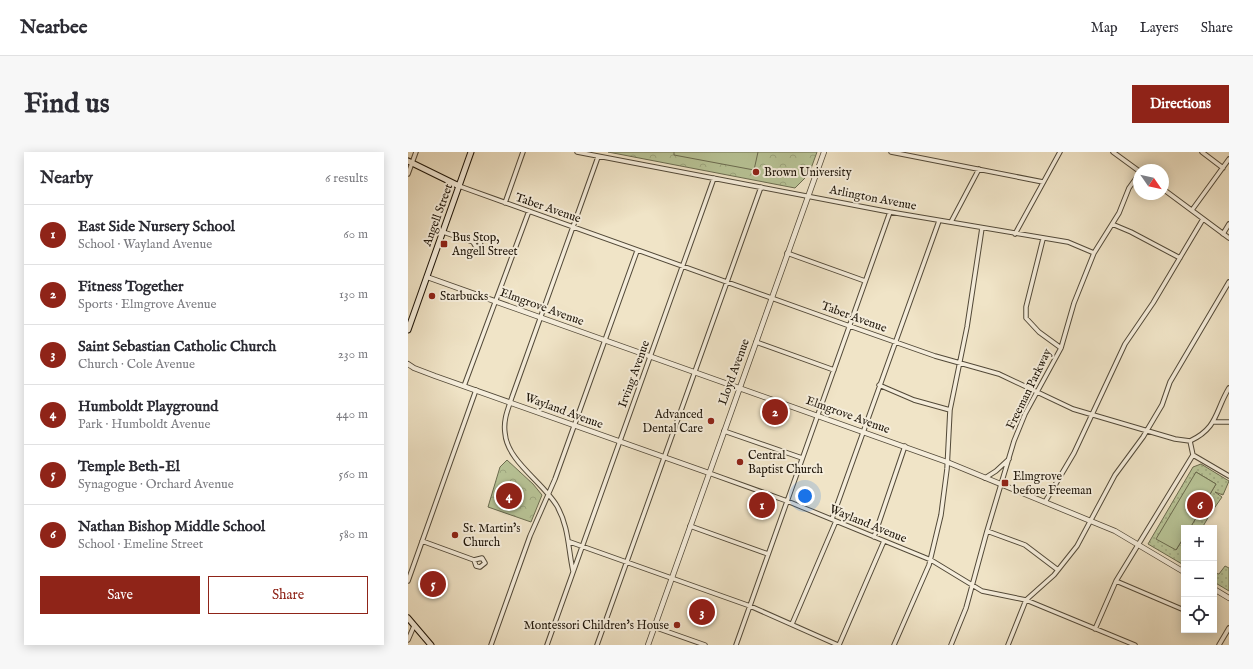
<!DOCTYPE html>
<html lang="en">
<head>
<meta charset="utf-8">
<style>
  body { margin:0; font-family:"IM FELL English",serif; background:#f7f7f7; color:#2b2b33 }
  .controls { position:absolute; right:12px; bottom:12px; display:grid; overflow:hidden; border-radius:0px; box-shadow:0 2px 10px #0003 }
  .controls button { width:36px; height:36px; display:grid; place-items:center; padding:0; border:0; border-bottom:1px solid #e1e1e2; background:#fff; color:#2b2b33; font:20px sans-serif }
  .compass { position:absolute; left:725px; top:12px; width:36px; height:36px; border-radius:50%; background:#fff; box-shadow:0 2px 10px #0003; rotate:124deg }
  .you { position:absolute; left:397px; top:344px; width:14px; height:14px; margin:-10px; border:3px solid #fff; border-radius:50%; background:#1a73e8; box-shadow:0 0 0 6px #1a73e833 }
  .badge { display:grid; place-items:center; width:26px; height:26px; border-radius:50%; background:#8f2418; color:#fff; font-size:13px; font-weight:700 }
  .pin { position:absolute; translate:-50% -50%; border:2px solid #fff; box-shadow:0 1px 4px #0006 }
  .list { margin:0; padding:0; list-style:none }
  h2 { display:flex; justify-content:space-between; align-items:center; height:52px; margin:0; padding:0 16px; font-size:17px }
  h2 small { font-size:13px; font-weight:400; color:#7c7c81 }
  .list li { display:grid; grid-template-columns:26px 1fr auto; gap:12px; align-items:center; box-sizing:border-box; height:60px; padding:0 16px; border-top:1px solid #e1e1e2 }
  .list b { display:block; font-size:15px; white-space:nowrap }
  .list p { margin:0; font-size:13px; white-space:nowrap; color:#7c7c81 }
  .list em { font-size:13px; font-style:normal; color:#7c7c81 }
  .actions { display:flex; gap:8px; padding:12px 16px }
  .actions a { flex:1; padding:9px 0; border:1px solid #8f2418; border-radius:0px; text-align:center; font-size:14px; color:#8f2418 }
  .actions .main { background:#8f2418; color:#fff }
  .icon { flex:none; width:22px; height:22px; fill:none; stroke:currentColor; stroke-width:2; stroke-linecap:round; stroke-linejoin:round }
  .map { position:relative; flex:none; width:821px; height:493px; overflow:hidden; border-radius:0px }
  header { display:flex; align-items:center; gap:24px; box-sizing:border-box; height:56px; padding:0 20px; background:#fff; border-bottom:1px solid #e1e1e2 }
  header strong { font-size:19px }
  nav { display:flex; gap:22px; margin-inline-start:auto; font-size:14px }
  .intro { display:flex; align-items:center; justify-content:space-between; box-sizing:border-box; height:96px; padding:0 24px }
  h1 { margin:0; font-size:28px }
  .button { padding:10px 18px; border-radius:0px; background:#8f2418; color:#fff; font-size:14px; font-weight:700 }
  main { display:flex; gap:24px; padding:0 24px }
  aside { flex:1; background:#fff; border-radius:0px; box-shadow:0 2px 10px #0003 }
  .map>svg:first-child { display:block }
  .grass { fill:url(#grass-dots); stroke:#6b6c50 }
  .park { fill:url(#park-crowns); stroke:#6b6c50 }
  .garden { fill:#b8c497; stroke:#6b6c50 }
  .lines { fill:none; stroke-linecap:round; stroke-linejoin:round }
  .minor-casing { stroke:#524938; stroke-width:5.5 }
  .tertiary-casing { stroke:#524938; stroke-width:6 }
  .secondary-casing { stroke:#1e1509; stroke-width:7 }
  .minor { stroke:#f5eddb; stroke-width:3.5 }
  .tertiary { stroke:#f5eddb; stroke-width:4.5 }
  .secondary { stroke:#f5eddb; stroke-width:5 }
  .poi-dot { fill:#8f2418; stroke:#f5eddb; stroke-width:1.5 }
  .labels { text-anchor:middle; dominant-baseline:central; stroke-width:4; stroke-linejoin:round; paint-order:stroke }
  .poi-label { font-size:12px; fill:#1e1509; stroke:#f5eddb; text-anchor:start }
  .street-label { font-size:12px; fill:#1e1509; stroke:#f5eddb }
</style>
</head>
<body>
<header>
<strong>Nearbee</strong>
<nav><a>Map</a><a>Layers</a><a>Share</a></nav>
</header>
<div class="intro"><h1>Find us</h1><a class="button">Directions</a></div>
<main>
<aside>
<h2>Nearby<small>6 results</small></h2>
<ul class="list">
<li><span class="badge">1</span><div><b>East Side Nursery School</b><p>School · Wayland Avenue</p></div><em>60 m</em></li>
<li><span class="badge">2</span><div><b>Fitness Together</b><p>Sports · Elmgrove Avenue</p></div><em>130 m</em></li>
<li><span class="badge">3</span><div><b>Saint Sebastian Catholic Church</b><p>Church · Cole Avenue</p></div><em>230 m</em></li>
<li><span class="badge">4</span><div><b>Humboldt Playground</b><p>Park · Humboldt Avenue</p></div><em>440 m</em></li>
<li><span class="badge">5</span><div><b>Temple Beth-El</b><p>Synagogue · Orchard Avenue</p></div><em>560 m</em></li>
<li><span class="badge">6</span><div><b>Nathan Bishop Middle School</b><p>School · Emeline Street</p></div><em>580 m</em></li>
</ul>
<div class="actions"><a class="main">Save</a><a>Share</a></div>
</aside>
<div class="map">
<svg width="821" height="493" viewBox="0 0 821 493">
  <defs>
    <pattern id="grass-dots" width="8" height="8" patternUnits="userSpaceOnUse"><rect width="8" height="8" fill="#b8c497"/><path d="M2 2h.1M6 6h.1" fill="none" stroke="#9ea881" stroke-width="1.8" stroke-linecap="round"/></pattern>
    <pattern id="park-crowns" width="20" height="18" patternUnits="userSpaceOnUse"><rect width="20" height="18" fill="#b8c497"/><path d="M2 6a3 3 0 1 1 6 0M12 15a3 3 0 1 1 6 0" fill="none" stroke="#9ea881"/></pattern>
  </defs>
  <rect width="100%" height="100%" fill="#f0e4c7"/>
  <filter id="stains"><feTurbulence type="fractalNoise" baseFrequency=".005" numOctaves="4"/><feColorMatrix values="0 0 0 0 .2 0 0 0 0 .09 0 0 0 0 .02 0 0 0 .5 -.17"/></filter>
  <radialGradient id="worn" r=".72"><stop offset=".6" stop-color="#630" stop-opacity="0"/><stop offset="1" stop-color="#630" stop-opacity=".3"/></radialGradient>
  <path class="grass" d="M793 312 821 329 815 343 807 340 814 345 805 358 797 354 804 359 794 376H782L808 332 788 320 768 398 776 385V393L774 392 773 394 776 396V408L774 412 740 392 785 315Z
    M817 414 821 416V439L806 430V421L811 422Z"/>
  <path class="park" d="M200 0H409L401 22 387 36Z
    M99 308 125 332 134 343 123 370 80 355 92 315Z"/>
  <path class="garden" d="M266 0H350L346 18 266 3Z
    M788 320 808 332 782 376H776V385L768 398 748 387Z"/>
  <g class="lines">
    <g class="minor-casing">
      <path id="minor" d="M169 0 482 60 660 90 686 101
        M483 0 635 30
        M705 0 731 19
        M794 0 815 16
        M0 22 8 0
        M51 34 436 172 527 204 591 222 665 257 767 287 782 289
        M755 37 821 86
        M97 51 115 0
        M784 58 821 7
        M543 70 571 17
        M704 72 723 80 772 106
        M35 80 65 90 68 95 73 93 70 87 65 90
        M607 82 652 0
        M815 82 821 72
        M635 87 618 155V166L631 180 653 196
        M379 101 457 129
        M348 190 426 218
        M471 233 506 248 542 258
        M56 234 121 59
        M806 270H821
        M316 279 394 306
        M782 289C810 276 807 259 821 236
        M782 289 785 303 821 324
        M301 321 379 349 523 408 574 439 618 448 727 493
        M577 326 588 319 601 307
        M637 350 666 301 717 192 745 151 795 67
        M424 367 531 69
        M282 374 360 402
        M579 379 617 393 650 418
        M466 385 497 294
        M14 389 66 408 74 406 77 411 72 415 68 414 66 408
        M162 390 342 454 430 493
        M165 419C160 397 161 375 149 354 135 330 99 309 97 281 95 268 100 257 104 245L190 5
        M0 429 68 238
        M708 429 776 458
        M384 472 428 369
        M246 475 297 493
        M687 477 708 429 785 303
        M0 488 6 474
        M83 493 122 384 147 327 229 99
        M139 493 306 26
        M189 493 353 35
        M328 493 482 60
        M431 493 476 389
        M486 493 521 413 533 363 539 317 542 258 559 175 574 76
        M543 493 558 456 579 379 606 289 617 262 653 196 666 151 686 101 711 61 721 36 731 22
        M600 493 618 448 646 423 669 394 707 323 735 285 754 253 762 230 821 130
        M811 493 821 476"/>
    </g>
    <g class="tertiary-casing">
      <path id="tertiary" d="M19 125 539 310 707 379 776 420
        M0 212 6 216 27 224 301 321
        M806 437 821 446
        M240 493 416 0"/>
    </g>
    <g class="secondary-casing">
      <path id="secondary" d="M0 9 51 34
        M0 178 63 0
        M0 466 23 493"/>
    </g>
    <use href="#minor" class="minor"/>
    <use href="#tertiary" class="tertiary"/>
    <use href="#secondary" class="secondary"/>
  </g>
  <g class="poi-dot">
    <circle cx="348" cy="20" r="4"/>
    <rect x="32" y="88" width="8" height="8" rx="2"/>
    <circle cx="24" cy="144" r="4"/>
    <circle cx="303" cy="269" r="4"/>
    <circle cx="332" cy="310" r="4"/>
    <rect x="593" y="327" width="8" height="8" rx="2"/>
    <circle cx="47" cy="383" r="4"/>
    <circle cx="269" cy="473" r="4"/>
  </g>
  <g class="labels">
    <g class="poi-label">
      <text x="356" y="20">Brown University</text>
      <text x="44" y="85">Bus Stop,<tspan x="44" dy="14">Angell Street</tspan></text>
      <text x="32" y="144">Starbucks</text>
      <text x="295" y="262" text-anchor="end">Advanced<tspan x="295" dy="14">Dental Care</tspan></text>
      <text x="340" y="303">Central<tspan x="340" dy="14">Baptist Church</tspan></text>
      <text x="605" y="324">Elmgrove<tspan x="605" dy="14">before Freeman</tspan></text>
      <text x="55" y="376">St. Martin's<tspan x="55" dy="14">Church</tspan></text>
      <text x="261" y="473" text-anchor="end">Montessori Children's House</text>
    </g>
    <g class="street-label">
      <text transform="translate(465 46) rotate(11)">Arlington Avenue</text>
      <text transform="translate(140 56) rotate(19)">Taber Avenue</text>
      <text transform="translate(30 63) rotate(-70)">Angell Street</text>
      <text transform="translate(134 155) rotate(20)">Elmgrove Avenue</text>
      <text transform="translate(446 165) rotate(20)">Taber Avenue</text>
      <text transform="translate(326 220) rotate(-70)">Lloyd Avenue</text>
      <text transform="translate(226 222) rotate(-70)">Irving Avenue</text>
      <text transform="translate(621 237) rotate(-64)">Freeman Parkway</text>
      <text transform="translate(156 259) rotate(20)">Wayland Avenue</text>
      <text transform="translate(440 263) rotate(20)">Elmgrove Avenue</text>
      <text transform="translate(460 372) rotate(22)">Wayland Avenue</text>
    </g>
  </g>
  <rect width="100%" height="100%" filter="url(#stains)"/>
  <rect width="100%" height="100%" fill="url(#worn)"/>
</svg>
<div class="controls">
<button>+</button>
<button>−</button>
<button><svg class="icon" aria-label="locate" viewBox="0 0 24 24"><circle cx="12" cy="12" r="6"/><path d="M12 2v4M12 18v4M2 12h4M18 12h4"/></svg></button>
</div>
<svg class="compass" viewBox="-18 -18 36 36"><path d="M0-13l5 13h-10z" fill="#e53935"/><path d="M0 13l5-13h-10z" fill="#7c7c81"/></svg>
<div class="you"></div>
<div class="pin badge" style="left:354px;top:353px">1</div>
<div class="pin badge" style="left:367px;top:260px">2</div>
<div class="pin badge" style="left:294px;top:460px">3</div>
<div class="pin badge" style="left:101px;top:344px">4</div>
<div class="pin badge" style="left:25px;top:432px">5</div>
<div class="pin badge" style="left:792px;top:353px">6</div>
</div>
</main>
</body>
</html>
